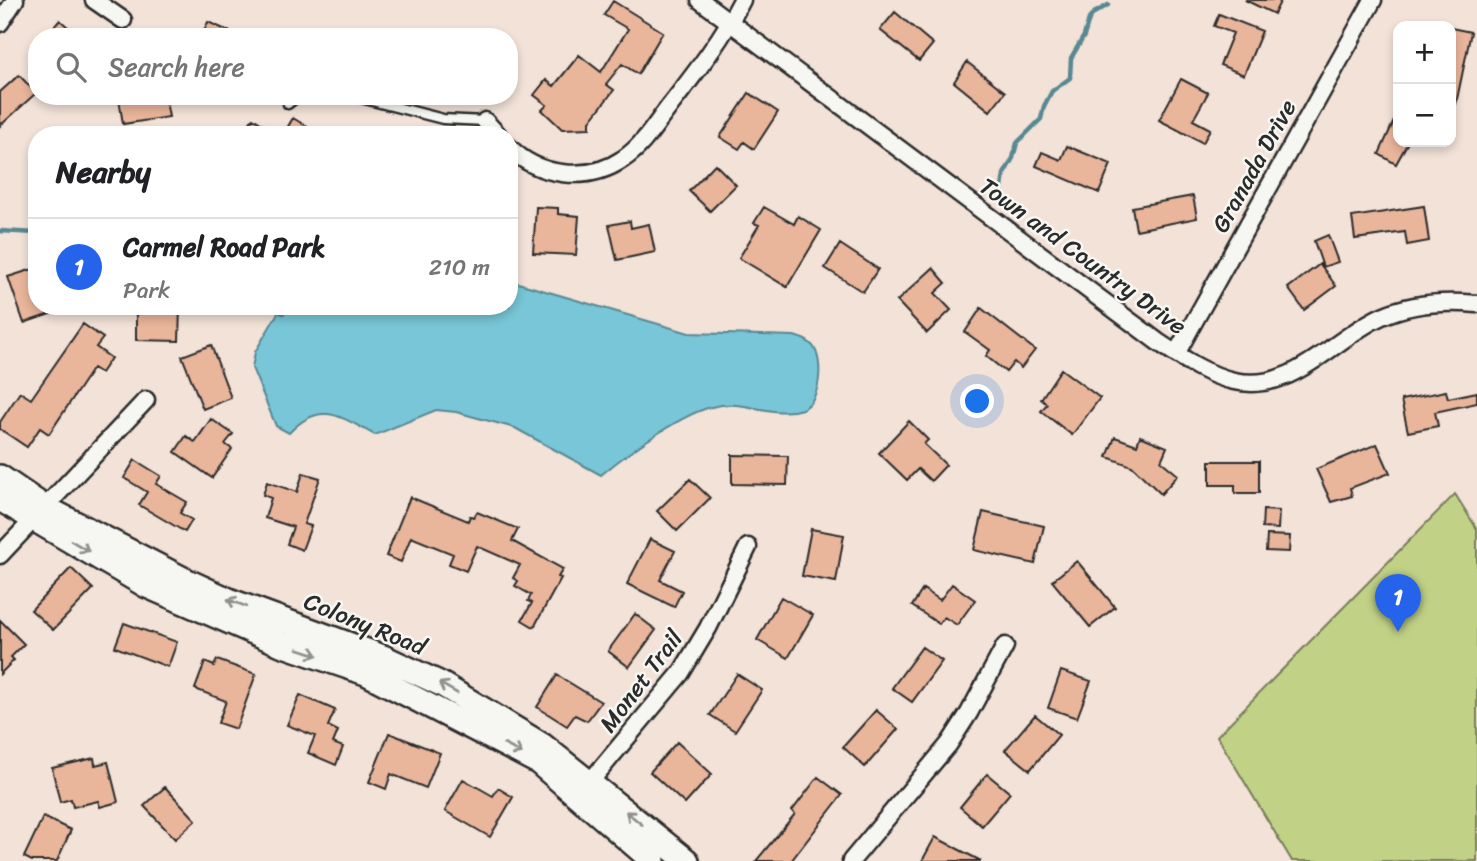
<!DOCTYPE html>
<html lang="en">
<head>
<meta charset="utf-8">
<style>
  body { margin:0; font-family:Sriracha,sans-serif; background:#f6f6f6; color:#202124 }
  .controls { position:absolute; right:21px; top:21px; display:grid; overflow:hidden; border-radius:14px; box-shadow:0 4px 10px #0003 }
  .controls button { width:63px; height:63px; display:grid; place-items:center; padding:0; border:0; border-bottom:2px solid #e0e0e0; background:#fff; color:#202124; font:35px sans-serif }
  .you { position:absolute; left:978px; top:402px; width:24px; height:24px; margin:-18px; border:5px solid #fff; border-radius:50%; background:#1a73e8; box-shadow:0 0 0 10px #1a73e833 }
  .badge { display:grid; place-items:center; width:46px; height:46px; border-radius:50%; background:#2563eb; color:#fff; font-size:23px; font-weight:700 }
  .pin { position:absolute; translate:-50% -58px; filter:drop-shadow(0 2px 4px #0008) }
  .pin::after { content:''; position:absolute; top:37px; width:24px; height:21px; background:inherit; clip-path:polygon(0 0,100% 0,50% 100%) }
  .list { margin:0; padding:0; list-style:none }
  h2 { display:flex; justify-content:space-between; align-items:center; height:91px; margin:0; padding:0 28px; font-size:30px }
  h2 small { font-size:23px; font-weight:400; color:#757577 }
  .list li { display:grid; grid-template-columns:46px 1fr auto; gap:21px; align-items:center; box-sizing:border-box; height:98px; padding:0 28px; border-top:2px solid #e0e0e0 }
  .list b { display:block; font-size:26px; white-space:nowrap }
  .list p { margin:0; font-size:23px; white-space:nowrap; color:#757577 }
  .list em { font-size:23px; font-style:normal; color:#757577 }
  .icon { flex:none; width:38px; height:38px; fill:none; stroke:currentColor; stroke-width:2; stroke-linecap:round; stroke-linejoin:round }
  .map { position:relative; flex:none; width:1477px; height:861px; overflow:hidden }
  .search { position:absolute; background:#fff; box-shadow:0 4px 10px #0003; left:28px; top:28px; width:490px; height:77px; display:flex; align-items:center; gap:18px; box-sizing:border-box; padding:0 24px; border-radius:28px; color:#757577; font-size:26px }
  .panel { position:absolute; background:#fff; box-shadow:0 4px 10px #0003; left:28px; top:126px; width:490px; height:189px; border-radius:28px }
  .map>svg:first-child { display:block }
  .green { fill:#c1d287; stroke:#767e59; stroke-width:2 }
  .water { fill:#78c6d7; stroke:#598892; stroke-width:2 }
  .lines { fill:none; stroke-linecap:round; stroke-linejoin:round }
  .stream { stroke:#598892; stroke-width:4.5 }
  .building { fill:#e9b59b; stroke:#2b2b2b; stroke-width:2 }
  .service-casing { stroke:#2b2b2b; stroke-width:13 }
  .minor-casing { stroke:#2b2b2b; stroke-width:21 }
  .secondary-casing { stroke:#2b2b2b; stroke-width:28 }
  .service { stroke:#f6f6f2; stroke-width:8 }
  .minor { stroke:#f6f6f2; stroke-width:16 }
  .secondary { stroke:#f6f6f2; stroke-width:23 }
  .oneway { stroke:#90908e }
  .labels { text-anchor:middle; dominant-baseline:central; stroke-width:5; stroke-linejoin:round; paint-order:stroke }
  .street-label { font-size:24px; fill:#2b2b2b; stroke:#f6f6f2 }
</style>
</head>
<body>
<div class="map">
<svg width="1477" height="861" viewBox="0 0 1477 861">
  <rect width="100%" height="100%" fill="#f2e2d8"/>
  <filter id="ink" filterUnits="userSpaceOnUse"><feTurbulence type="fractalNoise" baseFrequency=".0143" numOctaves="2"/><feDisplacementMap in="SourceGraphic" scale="14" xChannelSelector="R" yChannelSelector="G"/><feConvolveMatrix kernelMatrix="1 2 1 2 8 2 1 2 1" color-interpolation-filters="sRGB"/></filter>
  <g filter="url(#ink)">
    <path class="green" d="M1455 494 1477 529V861H1292L1217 736Z"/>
    <path class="water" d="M518 283 689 333 794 336C801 338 808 340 813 346 824 360 821 402 802 409 774 418 744 400 716 406 685 411 626 454 601 475L515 428 456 412 436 410 375 435C340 416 320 400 289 433L276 426 252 368 255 352 282 306H509V284Z"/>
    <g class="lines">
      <path class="stream" d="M1001 195 1004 174 1013 158 1017 143 1041 119 1044 106 1052 91 1070 78 1071 58 1084 36 1089 19 1094 13 1108 5
        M0 231 37 233
        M269 306 283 313"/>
    </g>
    <path class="building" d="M1245 0H1281L1274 14Z
      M613 1 663 32 638 74 622 64 606 84 614 90 590 121V128L562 129 542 110 547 105 534 95 546 80 554 86 579 55 601 72 628 29 604 15Z
      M895 12 933 44 919 61 880 30Z
      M1219 14 1262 31 1244 75 1220 65 1233 33 1214 26Z
      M60 20 79 37H45Z
      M208 22 242 37H201Z
      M1451 28 1471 32 1456 104 1451 103Z
      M967 62 1005 92 990 111 954 82Z
      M19 75 36 93 0 126V92Z
      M1181 79 1208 93 1193 120 1210 129 1203 143 1159 120Z
      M749 93 778 112 754 149 744 142 739 149 720 137Z
      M134 96H165L169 117 123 124 119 99Z
      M1398 112V142H1408L1396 164 1379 154Z
      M253 118 279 135H242Z
      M293 118 321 135H283Z
      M1067 146 1111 164 1099 193 1036 166 1042 152 1061 160Z
      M715 164 736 185 710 211 689 191Z
      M1193 196 1197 218 1136 230 1132 207Z
      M1424 206 1429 241 1407 245 1405 232 1355 239 1352 217Z
      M536 207 558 208V214L579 216 576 255 533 253Z
      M764 207 794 224 798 216 821 230 787 287 739 258 759 225 754 223Z
      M630 221 631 228 649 224 655 252 617 260 609 225Z
      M1328 235 1338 262 1323 267 1314 241Z
      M840 244 878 269 863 292 825 268Z
      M1320 264 1336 286 1304 310 1288 288Z
      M933 268 946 283 935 293 951 310 927 333 897 301Z
      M33 269 37 280V306H67L68 308 24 323 8 277Z
      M136 306H180L179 341 136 340Z
      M981 308 1035 350 1021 368 1014 362 1006 372 986 356 990 350 965 332Z
      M83 324 103 338 96 347 111 358 101 373 93 368 49 434 40 428 27 447 0 429V422L20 392 31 399Z
      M211 345 231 398 203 409 182 356Z
      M1061 369 1100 398 1072 435 1041 411 1047 404 1041 399Z
      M1446 391 1448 398 1477 392V403L1435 412 1438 426 1408 432 1401 400Z
      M211 419 233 434 225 444 232 449 212 478 175 452 186 436 195 442Z
      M909 421 928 440 924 444 946 465 931 481 918 469 907 480 879 453Z
      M1140 436 1167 447 1161 461 1178 475 1161 494 1132 466 1107 457 1115 437 1137 445Z
      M1377 444 1390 473 1350 488 1352 496 1331 502 1316 469Z
      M732 455 788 456 787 485 732 484Z
      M135 460 161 476 156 484 187 502 180 513 192 520 185 532 139 505 147 492 124 478Z
      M1210 461H1259V493H1235V485H1210Z
      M303 473 320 478 304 524 311 526 302 550 287 544 293 527 265 518 271 498 263 495 267 482 297 492Z
      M690 479 710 498 677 531 657 511Z
      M410 497 468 521 470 516 474 517 477 512 518 529 512 541 563 569 558 577 561 578 534 627 522 620 532 603 528 601 531 595 515 586 518 581 513 578 520 565 477 546 466 571 449 564 453 554 411 537 401 562 386 556Z
      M1263 510 1279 511 1278 529 1262 528Z
      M983 512 1044 526 1035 564 974 550Z
      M811 529 844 535 836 582 802 576Z
      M1267 535 1290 536 1289 552 1266 551Z
      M650 539 675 551 660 580 682 591 674 607 627 584Z
      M1077 561 1115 607 1090 627 1052 581Z
      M71 568 93 589 53 630 31 610Z
      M952 584 975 600 957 625 944 617 939 624 912 606 923 589 940 600Z
      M781 597 813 615 788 658 757 640Z
      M635 614 656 630 629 667 608 651Z
      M0 620 24 644 11 657 14 660 0 674Z
      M124 623 177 642 168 667 115 647Z
      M922 647 942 661 912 702 892 688Z
      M217 660 256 674 236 729 218 723 226 701 195 689 205 662 214 666Z
      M1061 671 1091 681 1077 718 1048 708Z
      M737 674 762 690 735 731 710 715Z
      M557 675 601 702 587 721 575 715 567 726 537 707Z
      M300 695 335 710 328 726 338 731 333 743 343 747 336 765 308 753 315 736 287 725Z
      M876 710 898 729 865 767 843 747Z
      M1035 715 1059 735 1030 770 1005 750Z
      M389 733 440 753 426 788 391 774 386 789 369 782Z
      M677 742 712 774 685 804 650 772Z
      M94 758 95 765 108 762 118 802 100 807 98 801 73 807 71 799 60 802 52 768Z
      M987 774 1010 793 982 826 960 807Z
      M818 777 842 795 791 861H756L795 814 792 811Z
      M463 779 493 796 498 788 513 797 490 837 445 811Z
      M165 787 196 820 175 839 144 806Z
      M43 817 71 830 57 861H32L24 857Z
      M935 837 981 861H922Z"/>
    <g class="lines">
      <g class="service-casing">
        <path id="service" d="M353 96 443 119 485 121
          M288 104 298 96"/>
      </g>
      <g class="minor-casing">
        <path id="minor" d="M94 0 123 20
          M700 0 1158 342C1181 357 1206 375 1234 381 1294 394 1333 338 1382 316 1411 303 1446 301 1477 304
          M0 23 15 0
          M485 121 498 135
          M509 147C538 177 588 183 623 159 643 146 655 125 669 107 696 72 722 39 742 0
          M1176 354 1373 0
          M0 555 146 400
          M584 789 681 673 708 628 748 547
          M851 861 949 744 969 713 1005 646"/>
      </g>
      <g class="secondary-casing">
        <path id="secondary" d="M0 477 44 507 183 579 231 601 383 657 441 684 542 745 687 861
          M0 499 147 586 281 644 366 673 538 762 653 861"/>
      </g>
      <use href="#service" class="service"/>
      <use href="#minor" class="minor"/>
      <use href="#secondary" class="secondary"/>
    </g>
    <defs><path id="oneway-shaft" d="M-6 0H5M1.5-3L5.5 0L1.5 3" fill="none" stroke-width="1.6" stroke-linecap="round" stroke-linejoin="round" transform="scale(1.75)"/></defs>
    <g class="oneway">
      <use href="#oneway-shaft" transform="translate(80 546) rotate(31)"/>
      <use href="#oneway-shaft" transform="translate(237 603) rotate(-159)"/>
      <use href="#oneway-shaft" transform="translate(308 652) rotate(18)"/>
      <use href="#oneway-shaft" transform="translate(448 688) rotate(-150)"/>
      <use href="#oneway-shaft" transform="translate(513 749) rotate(28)"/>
      <use href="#oneway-shaft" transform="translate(634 818) rotate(-141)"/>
    </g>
  </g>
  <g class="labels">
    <g class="street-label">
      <text transform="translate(1254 166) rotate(-61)">Granada Drive</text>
      <text transform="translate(1083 256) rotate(36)">Town and Country Drive</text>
      <text transform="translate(365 624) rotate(22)">Colony Road</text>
      <text transform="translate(641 681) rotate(-53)">Monet Trail</text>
    </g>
  </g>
</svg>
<div class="controls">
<button>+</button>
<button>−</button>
</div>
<div class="you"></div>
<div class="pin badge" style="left:1398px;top:632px">1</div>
<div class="search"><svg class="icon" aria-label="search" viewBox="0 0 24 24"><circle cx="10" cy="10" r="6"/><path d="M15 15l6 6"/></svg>Search here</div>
<section class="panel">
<h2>Nearby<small></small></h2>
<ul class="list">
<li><span class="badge">1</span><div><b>Carmel Road Park</b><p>Park</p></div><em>210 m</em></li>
</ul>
</section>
</div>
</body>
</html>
